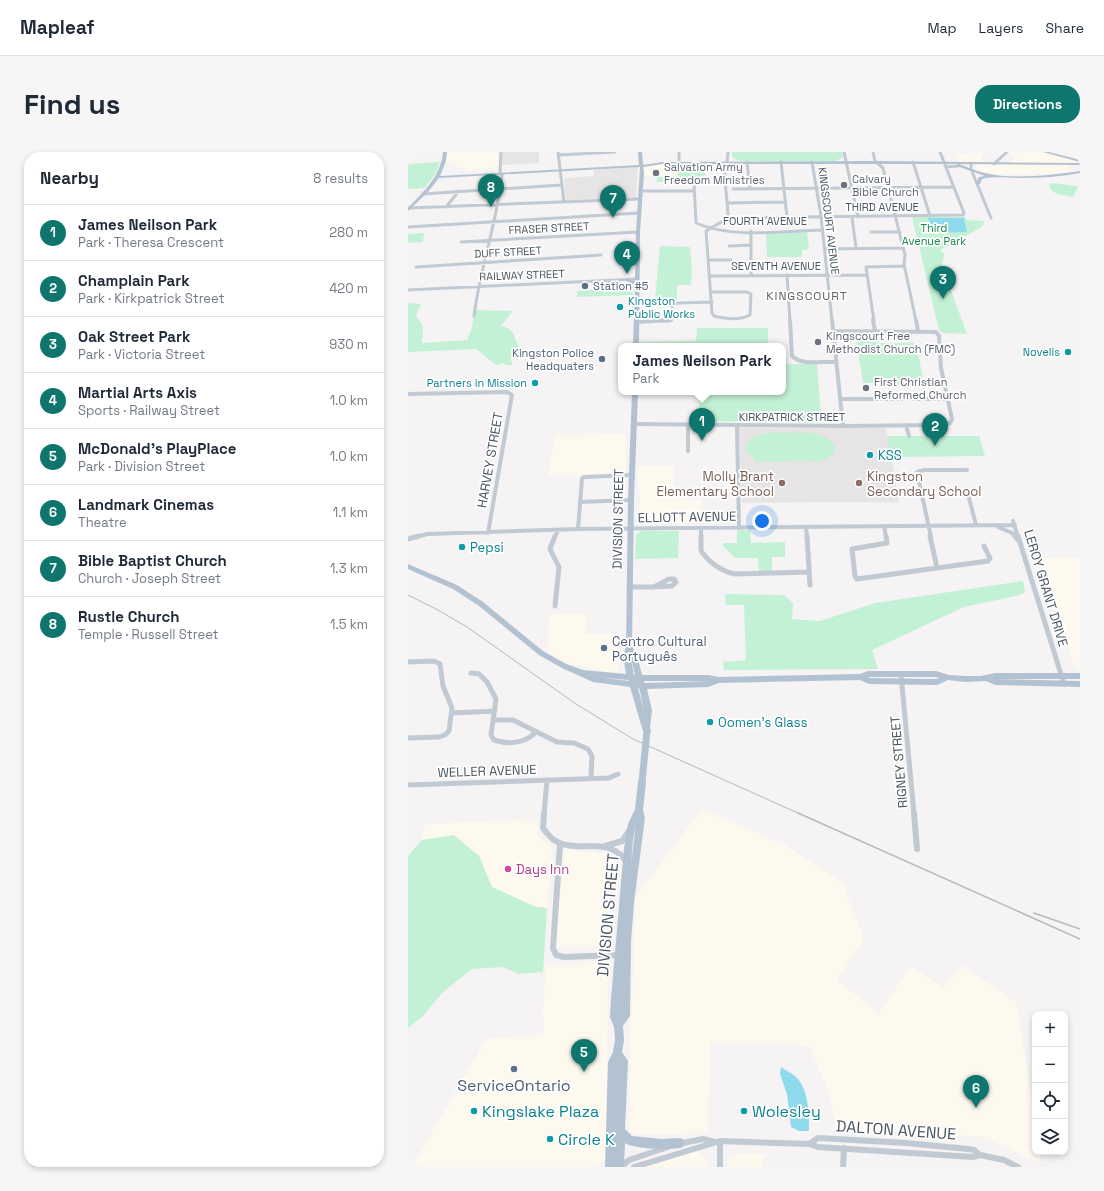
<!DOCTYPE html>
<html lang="en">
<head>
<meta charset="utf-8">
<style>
  body { margin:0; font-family:"Space Grotesk",sans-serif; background:#f6f6f7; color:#1f2937 }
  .controls { position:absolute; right:12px; bottom:12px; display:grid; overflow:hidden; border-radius:8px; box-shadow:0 2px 6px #0003 }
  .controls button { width:36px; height:36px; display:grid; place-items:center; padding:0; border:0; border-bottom:1px solid #e0e1e3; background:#fff; color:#1f2937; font:20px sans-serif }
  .you { position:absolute; left:354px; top:369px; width:14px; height:14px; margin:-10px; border:3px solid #fff; border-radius:50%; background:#1a73e8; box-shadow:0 0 0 6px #1a73e833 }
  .badge { display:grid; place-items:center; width:26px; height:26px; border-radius:50%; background:#0f766e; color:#fff; font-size:13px; font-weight:700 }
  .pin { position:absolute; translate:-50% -33px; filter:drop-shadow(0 1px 2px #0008) }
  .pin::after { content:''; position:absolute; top:21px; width:14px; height:12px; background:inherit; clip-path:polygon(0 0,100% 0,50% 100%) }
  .popup { position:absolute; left:210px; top:191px; width:168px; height:52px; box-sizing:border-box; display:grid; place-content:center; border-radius:8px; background:#fff; filter:drop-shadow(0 1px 3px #0005); font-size:13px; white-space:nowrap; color:#747a83 }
  .popup b { font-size:15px; color:#1f2937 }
  .popup::after { content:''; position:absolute; left:50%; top:100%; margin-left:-8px; border:8px solid transparent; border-top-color:#fff }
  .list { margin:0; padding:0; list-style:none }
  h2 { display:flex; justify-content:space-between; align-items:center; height:52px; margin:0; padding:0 16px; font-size:17px }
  h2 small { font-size:13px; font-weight:400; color:#747a83 }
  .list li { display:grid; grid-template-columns:26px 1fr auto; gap:12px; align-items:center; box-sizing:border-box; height:56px; padding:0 16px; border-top:1px solid #e0e1e3 }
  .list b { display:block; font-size:15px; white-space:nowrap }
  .list p { margin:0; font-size:13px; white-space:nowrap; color:#747a83 }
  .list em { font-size:13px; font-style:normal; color:#747a83 }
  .icon { flex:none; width:22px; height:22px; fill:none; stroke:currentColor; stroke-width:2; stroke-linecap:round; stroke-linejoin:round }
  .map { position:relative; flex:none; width:672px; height:1015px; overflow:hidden; border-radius:16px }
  header { display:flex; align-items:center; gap:24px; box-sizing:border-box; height:56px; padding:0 20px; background:#fff; border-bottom:1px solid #e0e1e3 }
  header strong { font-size:19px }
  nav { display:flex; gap:22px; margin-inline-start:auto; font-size:14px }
  .intro { display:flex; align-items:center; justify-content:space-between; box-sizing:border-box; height:96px; padding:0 24px }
  h1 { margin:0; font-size:28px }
  .button { padding:10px 18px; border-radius:16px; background:#0f766e; color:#fff; font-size:14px; font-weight:700 }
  main { display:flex; gap:24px; padding:0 24px }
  aside { flex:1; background:#fff; border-radius:16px; box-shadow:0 2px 6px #0003 }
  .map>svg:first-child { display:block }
  .commercial { fill:#fdf9ef }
  .education { fill:#e6e4e5 }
  .green { fill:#c3f1d5 }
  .water { fill:#90daee }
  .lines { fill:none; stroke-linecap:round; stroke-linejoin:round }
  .minor-far3 { stroke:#c1cad2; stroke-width:3 }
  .minor-far2 { stroke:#c1cad2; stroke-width:4 }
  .minor-far1 { stroke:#c1cad2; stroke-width:5 }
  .minor { stroke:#c1cad2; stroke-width:6 }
  .major { fill:#b3c2d1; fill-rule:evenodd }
  .rail-far1 { stroke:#b5b8bd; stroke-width:1 }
  .rail { stroke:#b5b8bd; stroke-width:1.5 }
  .major-bridge { stroke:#b3c2d1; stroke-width:7 }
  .worship-dot { fill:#6b7280; stroke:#fff; stroke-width:1.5 }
  .service-dot { fill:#5c6f8a; stroke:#fff; stroke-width:1.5 }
  .culture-dot { fill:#0f9aa8; stroke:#fff; stroke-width:1.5 }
  .education-dot { fill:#8d6e63; stroke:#fff; stroke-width:1.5 }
  .hotel-dot { fill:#d1479c; stroke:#fff; stroke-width:1.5 }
  .labels { text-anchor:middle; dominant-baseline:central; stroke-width:3.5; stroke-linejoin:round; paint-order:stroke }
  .far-worship-label { font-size:11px; fill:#5b616d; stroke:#fff; text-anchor:start }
  .far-street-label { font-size:11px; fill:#4a5661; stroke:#fff }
  .far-park-label { font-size:11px; fill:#17864f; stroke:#fff }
  .far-service-label { font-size:11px; fill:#4e5e75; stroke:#fff; text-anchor:start }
  .far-culture-label { font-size:11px; fill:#0d838f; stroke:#fff; text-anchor:end }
  .far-neighbourhood-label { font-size:12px; letter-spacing:1px; fill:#5f6368; stroke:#fff }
  .culture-label { font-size:13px; fill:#0d838f; stroke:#fff; text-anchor:start }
  .street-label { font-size:13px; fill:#4a5661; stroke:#fff }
  .education-label { font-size:13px; fill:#785e54; stroke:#fff; text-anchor:end }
  .service-label { font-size:13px; fill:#4e5e75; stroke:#fff; text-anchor:start }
  .hotel-label { font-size:13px; fill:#b23c85; stroke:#fff; text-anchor:start }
  .near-street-label { font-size:16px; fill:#4a5661; stroke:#fff }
  .near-service-label { font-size:16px; fill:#4e5e75; stroke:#fff }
  .near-culture-label { font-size:16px; fill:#0d838f; stroke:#fff; text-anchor:start }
</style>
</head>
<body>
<header>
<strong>Mapleaf</strong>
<nav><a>Map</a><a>Layers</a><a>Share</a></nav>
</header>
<div class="intro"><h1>Find us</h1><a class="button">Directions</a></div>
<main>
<aside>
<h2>Nearby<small>8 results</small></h2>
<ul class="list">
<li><span class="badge">1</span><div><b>James Neilson Park</b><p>Park · Theresa Crescent</p></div><em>280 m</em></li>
<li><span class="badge">2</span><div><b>Champlain Park</b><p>Park · Kirkpatrick Street</p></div><em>420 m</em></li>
<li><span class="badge">3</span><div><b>Oak Street Park</b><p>Park · Victoria Street</p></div><em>930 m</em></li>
<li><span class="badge">4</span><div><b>Martial Arts Axis</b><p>Sports · Railway Street</p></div><em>1.0 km</em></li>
<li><span class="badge">5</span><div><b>McDonald's PlayPlace</b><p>Park · Division Street</p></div><em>1.0 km</em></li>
<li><span class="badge">6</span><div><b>Landmark Cinemas</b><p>Theatre</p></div><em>1.1 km</em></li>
<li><span class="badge">7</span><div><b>Bible Baptist Church</b><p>Church · Joseph Street</p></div><em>1.3 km</em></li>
<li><span class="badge">8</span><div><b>Rustle Church</b><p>Temple · Russell Street</p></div><em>1.5 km</em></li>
</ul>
</aside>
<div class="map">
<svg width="672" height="1015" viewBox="0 0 672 1015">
  <rect width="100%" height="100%" fill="#f5f3f3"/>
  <path class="commercial" d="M39 0H90L89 15 59 19V16H51L52 14H47L48 11H38L40 3Z
    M562 0H579L573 5 575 11 549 10 547 2H563Z
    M602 0H632L668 9 666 11H602L609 4 599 2Z
    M250 12H259V18H270V24H236L238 16Z
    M567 12 660 13 663 19 648 22H579L570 19Z
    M218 282V322L141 324 146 284Z
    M265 313 266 346H275L294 349V371H230L232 347 229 314Z
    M203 379H216V390L202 391Z
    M628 406H672V517H667Z
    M178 461 177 482H211L210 518 206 521 163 512 139 501 141 462Z
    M294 657 379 694 434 730 456 787 429 828 471 862 503 814 535 836 553 813 609 851 627 970V1000H632L633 1012 576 985 428 977 421 940 401 894 372 891H302L300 980 236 983 221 980 222 893 228 744Z
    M129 667 130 682 134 688 144 696 139 756 128 755 84 735 71 704 14 688 17 672Z
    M157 698 204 702 208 706 203 737 199 795H146Z
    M200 810 198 1009 182 1015H4L78 887 134 883 136 873 135 860 138 813Z
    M288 997 303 1015H238L250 1008Z
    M358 1002 355 1007 354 1015H320L321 1003Z"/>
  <path class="education" d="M94 0H131V11L94 13Z
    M230 15 228 46 158 48 156 26 186 24V18Z
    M331 276H478L491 350 334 351Z"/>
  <path class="green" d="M324 0H434L435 5 428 9H336L328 8 324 4Z
    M32 10 28 21 17 36 0 37V12Z
    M290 11 297 12V25H289V30H248L250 25 270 24V18H289Z
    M643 31 668 34 670 35 665 45C656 43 644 43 641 34Z
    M504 65H557L559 68 576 69 575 73 572 76 532 98 537 103 534 111 535 117 559 182 535 181 531 178Z
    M358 80H399L401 97 394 98V105H359Z
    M16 81 15 90 0 91V82Z
    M252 94 282 95 284 119 283 133H269V149L247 148Z
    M220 130 223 132 225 143 169 145V139L185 138V131Z
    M0 151 13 152 8 163 15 175 14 191 59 188 64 176 66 161 68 158 105 159 93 174C111 179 103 186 112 195 117 199 124 200 128 206H102L105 213H99L95 211 88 213 68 197 0 200Z
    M289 176H360V194H232V190L288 189Z
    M447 181H468L470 191H508L516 233H471V231H455Z
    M375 212H409L413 263H428L429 271 291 269V240H375Z
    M404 281C426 285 438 301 412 309 408 310 401 309 396 309 380 309 363 310 346 310V306L338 298C336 275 388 281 404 281Z
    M479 284H571L577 304 483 305Z
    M329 378H342L343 391 377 390V405H364V419H351L350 406H327L315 394V391H329Z
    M233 379H271L270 406 227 407 228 383Z
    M615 429 617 440 612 443 556 455 464 498 470 517 316 518 315 510 338 508 336 453H318L317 442 376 443 385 451 384 467 412 469 467 451Z
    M46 683 71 704 84 735 128 755 139 756 135 820 110 822 95 815 64 817 34 841 15 864 0 876V704L14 688Z"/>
  <path class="water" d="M520 66H556L559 80 525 81Z
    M373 915C377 918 383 921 387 924 401 937 401 961 401 979H391L383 975 379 942 372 922Z"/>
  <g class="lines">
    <path class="minor-far3" d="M150 0 156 50
      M271 0V11
      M436 0 450 65
      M465 0 467 9 475 16 497 103 496 112 508 169
      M151 3 207 0
      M339 10 342 37
      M373 10 379 65
      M404 10 413 64 424 169
      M505 10 522 64
      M563 11V17L583 66
      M586 12 599 0
      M538 15 550 14
      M286 31 288 71C324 87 375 79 414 78
      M325 37 546 35
      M232 39H286
      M15 42 154 33
      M320 51 377 50
      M38 55 51 39
      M0 56 232 47
      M444 65 448 96
      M320 66 555 63 556 61 532 0
      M0 75 231 61
      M343 79V123
      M463 80H492
      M53 90 230 80
      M321 94 343 93
      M416 97 495 96
      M301 108H323
      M8 115 193 103
      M379 123 382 169
      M302 124 458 123
      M0 138 229 127
      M304 140H339L343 142 342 163C331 169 318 167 306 164L304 161 298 79 320 66C320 51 317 37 317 22 317 15 320 8 320 0
      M66 164C72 116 89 71 94 23L92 21 93 0
      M253 169H262L264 167V155L270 151 304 150
      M466 169 458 115 496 114"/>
    <path class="minor-far2" d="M382 168 384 204C394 214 415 209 428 210
      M424 168 435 274
      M465 168 467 179
      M508 168 510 179
      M228 170 263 168
      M0 242 99 240 104 243 80 381
      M433 247H540
      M226 272 435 274 532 273 542 271 544 267 533 216 531 184 528 180 425 179
      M280 273V299
      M329 273 331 376
      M498 273 501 284
      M561 346 568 373
      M172 350 223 348
      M605 369 610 385
      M476 374 478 385
      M398 375 399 385
      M590 375 604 381 608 385
      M293 376V385
      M170 377 174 327 176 325 224 323
      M7 385 20 382 170 377 607 373
      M147 385 150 378
      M523 385 509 320 516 318H559"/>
    <path class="minor-far1" d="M293 384V399C302 411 312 419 327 422L401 420
      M399 384 402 433
      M478 384 479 391 444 397 447 424 449 427 580 409 582 406 576 394
      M522 384 529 416
      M607 384 610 388
      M610 384 656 532
      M0 387 11 384
      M261 427H266L268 430 264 434 246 435Z
      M221 435H246
      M147 454 151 415 142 397 147 384
      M0 510 26 509 32 512 35 534 44 556 41 579 37 583 31 585 0 586
      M63 521 71 522 79 530 88 547 83 583 86 588C102 593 116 592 128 580
      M493 522 506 662
      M44 561 87 559
      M86 568H105L149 590 166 591 180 597 184 604 183 626
      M0 633 201 626 210 622
      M136 662 139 628"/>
    <path class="minor" d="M136 661 135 676C138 680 142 685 146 688 165 701 192 687 210 701 214 703 216 707 219 710
      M506 661 509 697
      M152 693 145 796 148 803 156 805 213 803
      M197 694 214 689 221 679
      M312 989V1015
      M269 992 295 987 306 990
      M401 992 410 986 498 991 560 997 566 998 572 1003 596 1008 610 1015
      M213 1015 221 1008 260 995
      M226 1015 312 989 401 992 410 995 565 1005 572 1003
      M435 1015 436 996"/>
    <path class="major" d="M35 0H39L38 9 32 24 231 13 230 0H234L235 13 254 10 466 9 672 11V13L551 12C559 15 568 19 577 21 603 28 645 23 672 19V21C652 25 632 26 612 26 598 26 587 24 574 27L572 32 570 33 568 32 571 25 577 24 549 14V12H254L235 15 236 21 232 80 231 194H225L227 133 216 128 218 127 227 129 228 80 232 15 31 26 20 40 0 59V56C16 39 33 24 35 0Z
      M635 0H641L672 8V10Z
      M224 240H230L226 348 224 494 229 503 234 523H301L311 525 452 522 460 519H528L541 523 557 524H573L587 521H672V527H587L672 529V535L587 533 578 529 557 530 540 528 529 533 461 532 452 528 311 531 300 535 239 537 244 558 242 576 243 579 242 581H236L235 579 222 535 185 530 154 516 131 503 71 454 45 437 0 417V412L49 433 75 450 135 499 158 512 175 518 218 522 215 504 218 494 220 348ZM222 502 227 523H226ZM189 525 220 528 221 529ZM460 525H528L531 526 528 527 462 526ZM236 529H301L237 531ZM230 536H231L232 539 236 558Z
      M234 627 237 628 238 630 235 658 237 666 226 750 223 789 222 864 215 874 216 888 214 900 220 909 217 977 224 984 253 987 271 986 275 987 276 991 275 995C265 999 225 997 217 991L216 1015H197L200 910 205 900 207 888 206 875 202 865 203 847 216 696 220 672 227 657 230 630 231 628ZM228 672 223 712 225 688ZM213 827 212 862V863Z"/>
    <path class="rail-far1" d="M0 443 30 458 59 475 168 552 225 587 392 662"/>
    <path class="rail" d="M390 661 672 787
      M626 761 672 777"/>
    <path class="major-bridge" d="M234 630 239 579"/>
  </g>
  <g class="worship-dot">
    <circle cx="248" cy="21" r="4"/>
    <circle cx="436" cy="33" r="4"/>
    <circle cx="410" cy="190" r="4"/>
    <circle cx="458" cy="236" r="4"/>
  </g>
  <g class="service-dot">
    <circle cx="177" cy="134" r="4"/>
    <circle cx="194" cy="207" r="4"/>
    <circle cx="196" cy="496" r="4"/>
    <circle cx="106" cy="917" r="4"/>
  </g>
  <g class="culture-dot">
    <circle cx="212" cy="155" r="4"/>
    <circle cx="660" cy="200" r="4"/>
    <circle cx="127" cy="231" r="4"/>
    <circle cx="462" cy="303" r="4"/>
    <circle cx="54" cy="395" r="4"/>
    <circle cx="302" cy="570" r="4"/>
    <circle cx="66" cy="959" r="4"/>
    <circle cx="336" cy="959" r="4"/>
    <circle cx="142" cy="987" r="4"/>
  </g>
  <g class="education-dot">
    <circle cx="374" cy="331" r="4"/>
    <circle cx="451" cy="331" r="4"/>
  </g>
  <circle class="hotel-dot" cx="100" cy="717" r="4"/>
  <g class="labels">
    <g class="far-worship-label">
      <text x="256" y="15">Salvation Army<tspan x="256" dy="13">Freedom Ministries</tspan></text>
      <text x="444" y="27">Calvary<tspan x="444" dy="13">Bible Church</tspan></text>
      <text x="418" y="184">Kingscourt Free<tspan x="418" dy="13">Methodist Church (FMC)</tspan></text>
      <text x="466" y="230">First Christian<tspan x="466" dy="13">Reformed Church</tspan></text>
    </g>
    <g class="far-street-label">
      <text x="474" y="55">THIRD AVENUE</text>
      <text x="357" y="69">FOURTH AVENUE</text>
      <text transform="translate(421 69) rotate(83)">KINGSCOURT AVENUE</text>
      <text transform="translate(141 76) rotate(-3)">FRASER STREET</text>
      <text transform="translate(100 100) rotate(-3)">DUFF STREET</text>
      <text x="368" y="114">SEVENTH AVENUE</text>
      <text transform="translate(114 123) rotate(-2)">RAILWAY STREET</text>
      <text x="384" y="265">KIRKPATRICK STREET</text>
    </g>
    <g class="far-park-label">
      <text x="526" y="76">Third<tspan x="526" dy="13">Avenue Park</tspan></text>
    </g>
    <g class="far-service-label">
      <text x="185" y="134">Station #5</text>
      <text x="186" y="201" text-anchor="end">Kingston Police<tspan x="186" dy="13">Headquaters</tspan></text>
    </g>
    <g class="far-culture-label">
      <text x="220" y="149" text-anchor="start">Kingston<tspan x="220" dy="13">Public Works</tspan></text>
      <text x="652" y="200">Novelis</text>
      <text x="119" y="231">Partners in Mission</text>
    </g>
    <g class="far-neighbourhood-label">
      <text x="399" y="144">KINGSCOURT</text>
    </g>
    <g class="culture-label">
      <text x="470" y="303">KSS</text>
      <text x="62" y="395">Pepsi</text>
      <text x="310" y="570">Oomen’s Glass</text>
    </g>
    <g class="street-label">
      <text transform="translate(82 308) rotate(-80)">HARVEY STREET</text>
      <text transform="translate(279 365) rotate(-1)">ELLIOTT AVENUE</text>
      <text transform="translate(210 367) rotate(-89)">DIVISION STREET</text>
      <text transform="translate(638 436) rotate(73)">LEROY GRANT DRIVE</text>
      <text transform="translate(491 610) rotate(-95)">RIGNEY STREET</text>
      <text transform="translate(79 619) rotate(-2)">WELLER AVENUE</text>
    </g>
    <g class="education-label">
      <text x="366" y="324">Molly Brant<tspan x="366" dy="15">Elementary School</tspan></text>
      <text x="459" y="324" text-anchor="start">Kingston<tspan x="459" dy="15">Secondary School</tspan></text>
    </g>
    <g class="service-label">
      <text x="204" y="489">Centro Cultural<tspan x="204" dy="15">Português</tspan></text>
    </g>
    <g class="hotel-label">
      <text x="108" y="717">Days Inn</text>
    </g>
    <g class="near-street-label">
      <text transform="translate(200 763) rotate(-85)">DIVISION STREET</text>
      <text transform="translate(488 978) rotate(4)">DALTON AVENUE</text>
    </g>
    <g class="near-service-label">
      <text x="106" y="933">ServiceOntario</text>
    </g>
    <g class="near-culture-label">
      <text x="74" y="959">Kingslake Plaza</text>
      <text x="344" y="959">Wolesley</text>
      <text x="150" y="987">Circle K</text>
    </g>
  </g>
</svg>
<div class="controls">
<button>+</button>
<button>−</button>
<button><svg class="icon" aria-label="locate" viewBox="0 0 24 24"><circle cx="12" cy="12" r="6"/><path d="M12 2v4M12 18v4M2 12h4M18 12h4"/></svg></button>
<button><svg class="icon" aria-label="layers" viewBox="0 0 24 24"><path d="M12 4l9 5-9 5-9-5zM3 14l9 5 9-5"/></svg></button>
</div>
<div class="you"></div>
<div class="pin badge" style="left:294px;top:289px">1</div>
<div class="popup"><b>James Neilson Park</b>Park</div>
<div class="pin badge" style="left:527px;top:294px">2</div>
<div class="pin badge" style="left:535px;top:147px">3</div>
<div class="pin badge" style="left:219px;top:122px">4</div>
<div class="pin badge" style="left:176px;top:920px">5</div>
<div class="pin badge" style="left:568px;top:956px">6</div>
<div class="pin badge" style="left:205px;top:66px">7</div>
<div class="pin badge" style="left:83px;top:55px">8</div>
</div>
</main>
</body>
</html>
